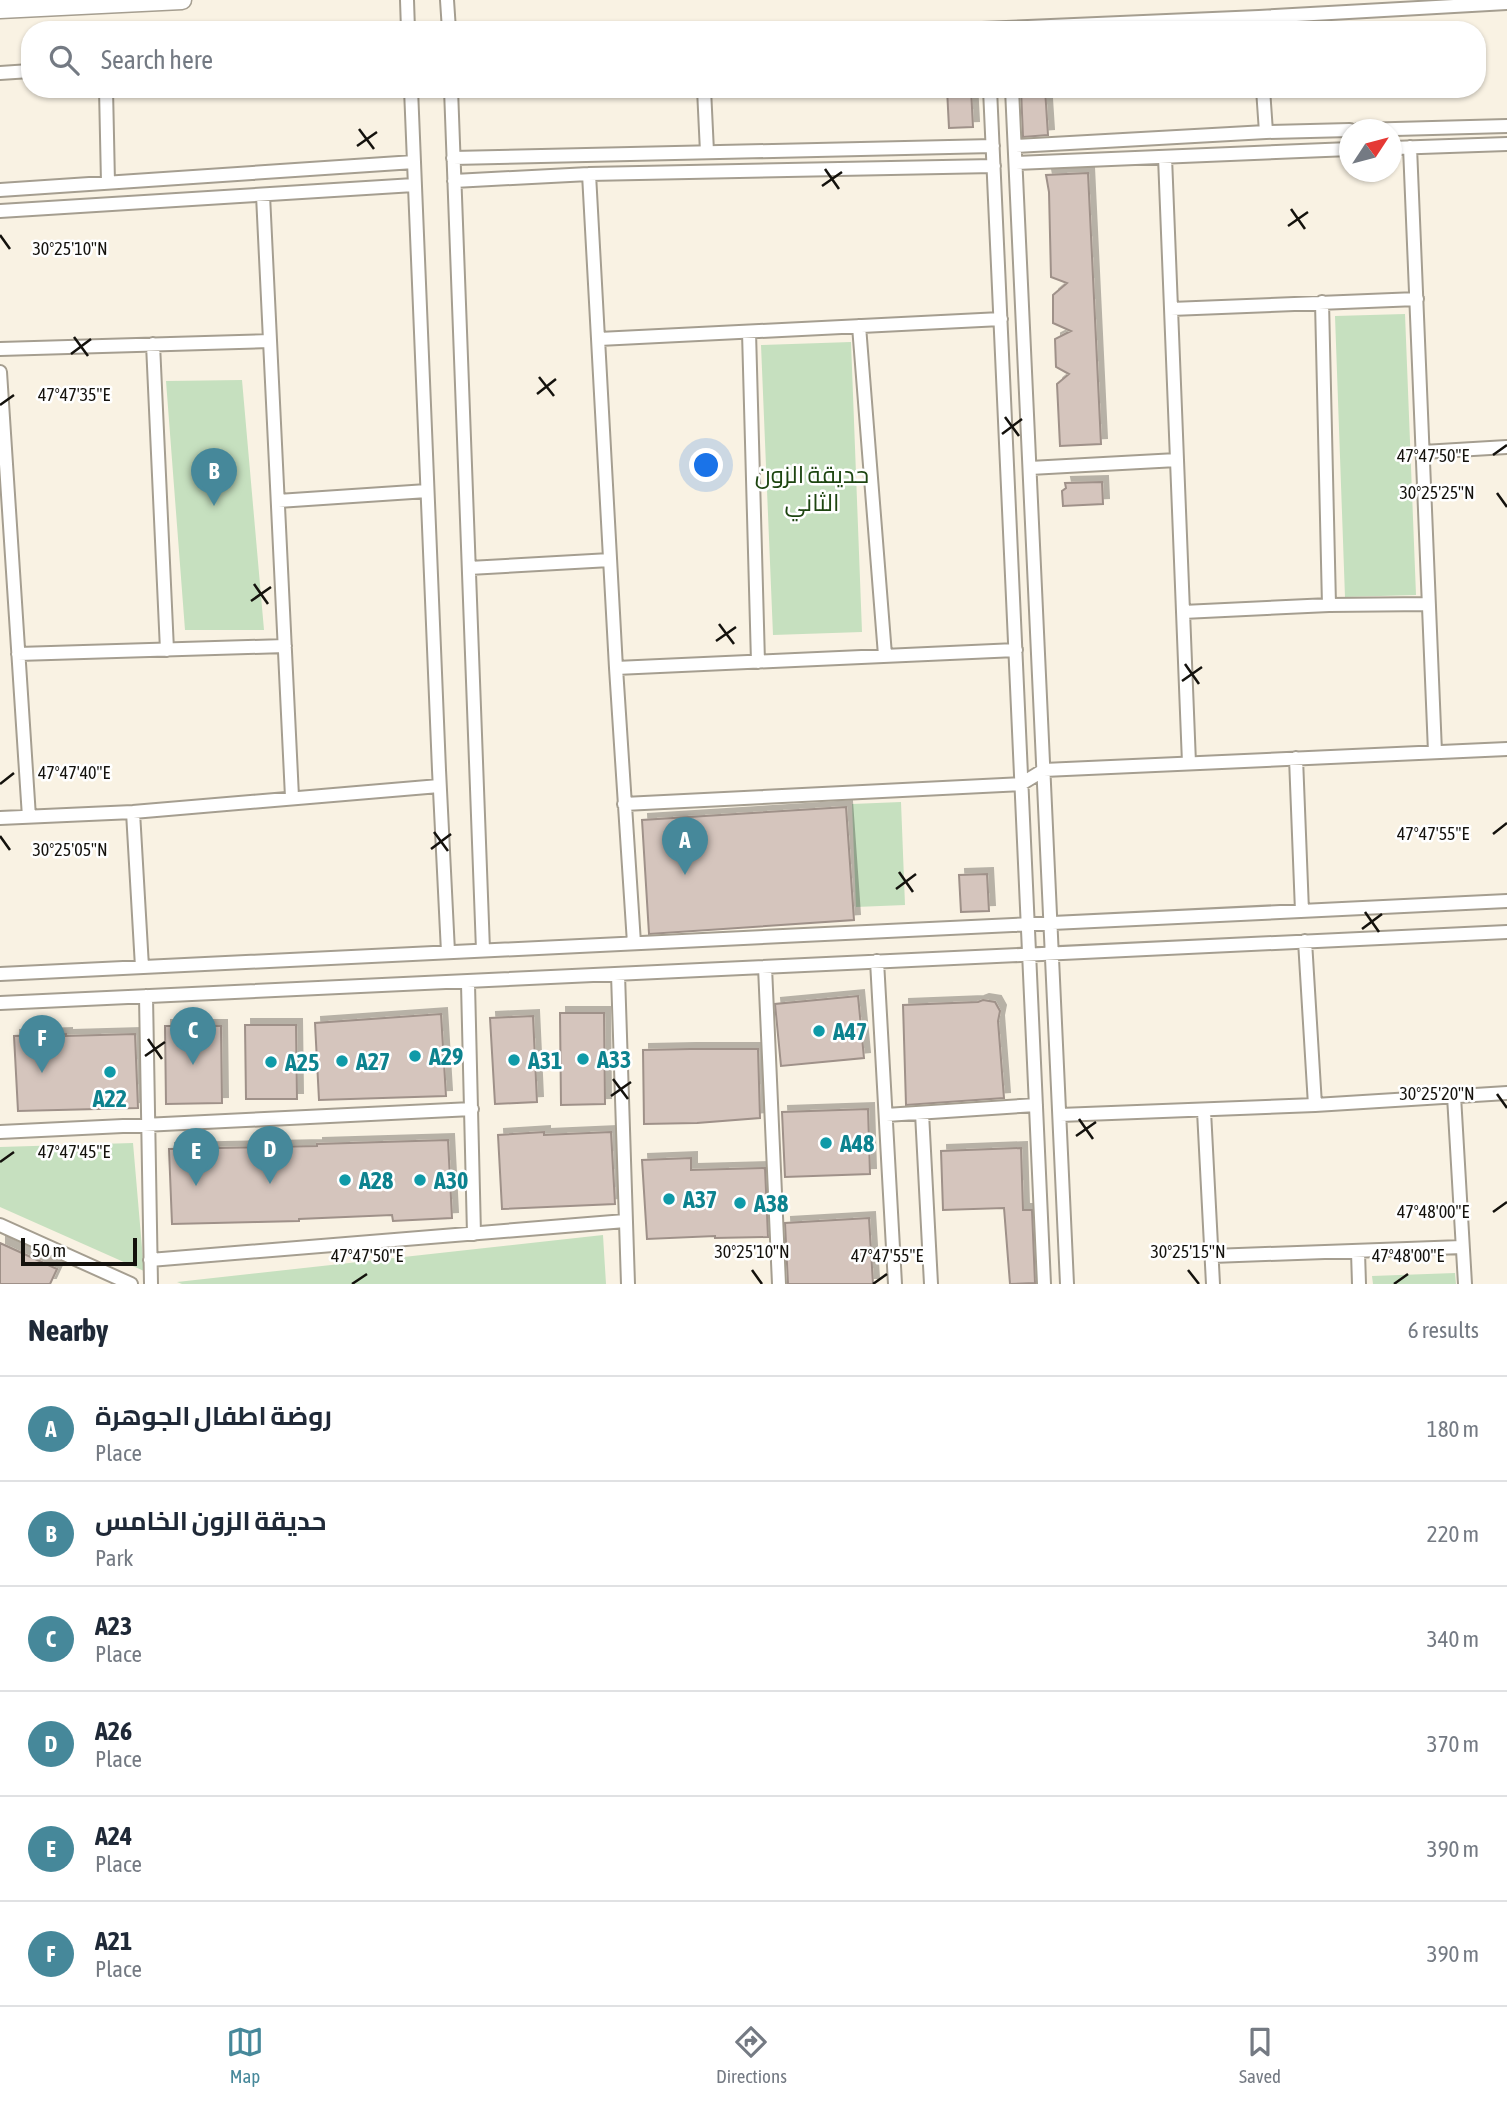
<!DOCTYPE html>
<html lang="en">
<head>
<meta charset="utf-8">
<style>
  body { margin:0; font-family:"Asap Condensed",Cairo,sans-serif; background:#f2f2f3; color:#1f2937 }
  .compass { position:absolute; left:1339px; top:119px; width:63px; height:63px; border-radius:50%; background:#fff; box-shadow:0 2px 5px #0004; rotate:54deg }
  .scale { position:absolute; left:21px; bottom:18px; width:116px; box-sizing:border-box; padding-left:7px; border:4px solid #14120d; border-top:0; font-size:19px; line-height:24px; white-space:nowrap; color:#14120d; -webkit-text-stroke:5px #fff; paint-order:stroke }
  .you { position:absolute; left:707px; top:466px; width:24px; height:24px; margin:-18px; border:5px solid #fff; border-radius:50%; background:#1a73e8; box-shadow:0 0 0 10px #1a73e833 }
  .badge { display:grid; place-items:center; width:46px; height:46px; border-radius:50%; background:#46889a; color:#fff; font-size:23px; font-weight:700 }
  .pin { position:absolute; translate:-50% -58px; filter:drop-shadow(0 2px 4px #0008) }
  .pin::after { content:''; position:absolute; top:37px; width:24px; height:21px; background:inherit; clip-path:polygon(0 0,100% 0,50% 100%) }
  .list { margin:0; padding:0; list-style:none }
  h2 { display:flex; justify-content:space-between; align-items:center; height:91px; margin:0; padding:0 28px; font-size:30px }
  h2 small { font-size:23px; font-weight:400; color:#747a83 }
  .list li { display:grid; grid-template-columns:46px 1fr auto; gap:21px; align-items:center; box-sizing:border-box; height:105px; padding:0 28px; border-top:2px solid #e0e1e3 }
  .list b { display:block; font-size:26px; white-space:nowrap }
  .list p { margin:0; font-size:23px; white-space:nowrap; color:#747a83 }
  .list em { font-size:23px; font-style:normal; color:#747a83 }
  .icon { flex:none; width:38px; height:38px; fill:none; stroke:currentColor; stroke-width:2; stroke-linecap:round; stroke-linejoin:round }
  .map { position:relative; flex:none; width:1507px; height:1284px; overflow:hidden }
  .search { position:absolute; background:#fff; box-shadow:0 2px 5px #0004; left:21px; right:21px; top:21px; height:77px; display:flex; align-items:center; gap:18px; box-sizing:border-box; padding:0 24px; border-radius:28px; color:#747a83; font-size:26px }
  .sheet { height:721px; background:#fff }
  nav { display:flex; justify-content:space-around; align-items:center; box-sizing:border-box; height:98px; border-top:2px solid #e0e1e3; background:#fff; font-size:19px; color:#747a83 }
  nav a { display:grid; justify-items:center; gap:4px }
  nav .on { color:#46889a }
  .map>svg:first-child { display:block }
  .green { fill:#c6e0bf }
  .building { fill:#d5c5bd; stroke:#9f9189; stroke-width:2; filter:url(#shadow) }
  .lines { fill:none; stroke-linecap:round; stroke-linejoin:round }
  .street-casing { stroke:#a59e90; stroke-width:16 }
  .secondary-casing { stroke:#a59e90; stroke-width:21 }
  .street { stroke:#fff; stroke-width:12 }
  .secondary { stroke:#fff; stroke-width:18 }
  .ticks { fill:none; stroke:#14120d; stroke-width:2.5 }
  .culture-dot { fill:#0f9aa8; stroke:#fff; stroke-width:2.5 }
  .labels { text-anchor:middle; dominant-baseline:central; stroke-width:5; stroke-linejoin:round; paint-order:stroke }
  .park-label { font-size:24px; fill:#1e4611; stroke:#fff }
  .culture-label { font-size:24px; font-weight:bold; fill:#0d838f; stroke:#fff; text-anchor:start }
  .ticks-label { font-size:18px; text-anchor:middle; fill:#14120d; stroke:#fff; stroke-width:5; stroke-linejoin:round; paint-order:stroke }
</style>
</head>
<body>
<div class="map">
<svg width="1507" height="1284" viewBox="0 0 1507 1284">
  <defs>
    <filter id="shadow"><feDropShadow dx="6" dy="-6" stdDeviation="0" flood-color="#0004"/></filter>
  </defs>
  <rect width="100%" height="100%" fill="#f9f2e3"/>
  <path class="green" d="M1405 314 1416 595 1345 597 1335 316Z
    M851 342 862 632 773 635 761 345Z
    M242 380 264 630H185L166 381Z
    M901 802 905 905 856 907 852 804Z
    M133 1143 144 1271 0 1207V1147Z
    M603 1235 606 1284H182L177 1282Z
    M1455 1273 1456 1284H1373L1372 1276Z"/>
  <path class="building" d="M947 89H971L973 127 949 128Z
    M1021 89H1045L1048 135 1023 137Z
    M1088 173 1101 444 1060 446 1057 384 1069 374 1056 367 1055 339 1071 331 1053 323V295L1067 283 1051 277 1049 192 1046 175Z
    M1102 482 1103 504 1063 506 1062 491 1066 488 1065 483Z
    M846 807 854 920 649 934 642 820Z
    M987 874 989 911 961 912 959 875Z
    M858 996 864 1058 781 1066 775 1004Z
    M983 1000 995 1002 1000 1011 998 1021 1004 1098 906 1105 903 1005 978 1002Z
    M560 1013H604L605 1104 561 1105Z
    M441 1014 446 1096 319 1100 315 1023Z
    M533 1016 537 1102 495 1104 490 1018Z
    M245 1025H296L297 1099H246Z
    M165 1026H221L222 1103 166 1104Z
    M66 1034V1036L135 1034 138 1108 18 1111 14 1036Z
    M690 1049H758L760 1118 697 1123 644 1124 643 1050Z
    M868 1109 870 1174 785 1177 782 1112Z
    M544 1132V1135L611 1132 615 1204 502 1209 498 1135Z
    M448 1140 452 1218 393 1221 392 1215 299 1219V1221L172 1224 169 1149 317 1146V1144Z
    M1021 1148 1023 1210H1032L1035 1283 1010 1284 1004 1208 943 1210 941 1151Z
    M691 1158V1170L765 1168 768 1237 715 1238V1236L647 1239 642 1160Z
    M869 1218 873 1284H788L785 1223Z
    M0 1243 57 1269 50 1284H0Z"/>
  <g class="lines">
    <g class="street-casing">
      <path id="street" d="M407 0 408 30
        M447 0 449 30
        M958 30 1259 17 1507 3
        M0 73 30 71
        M106 89 108 183
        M411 89 439 770 448 952
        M451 89 483 950
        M704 89 707 152
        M990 89 1044 1284
        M1012 89 1067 1284
        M1263 89 1266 132
        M1358 130 1507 126
        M1015 146 1266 132 1350 130
        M1410 147 1435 752
        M1392 148 1507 144
        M1165 157 1189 763
        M453 158 993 146
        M1016 163 1350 149
        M589 174 616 668 634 943
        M454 181 589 174 994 166
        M0 190 414 162
        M263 195 292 797
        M0 211 414 185
        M1322 302 1329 605
        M1171 309 1417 299
        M859 326 885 655
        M749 332 758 662
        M599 339 1001 319
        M153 344 167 650
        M0 349 270 341
        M0 372 29 817
        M1423 452 1507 447
        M1030 468 1177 460
        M278 501 427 491
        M469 568 610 560
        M1183 612 1329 605 1429 604
        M18 654 285 646
        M616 668 1016 650
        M1296 758 1302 911
        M624 804 1021 784 1044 770 1507 749
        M133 812 142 967
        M0 818 133 812 439 786
        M1305 941 1315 1105
        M877 961 895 1284
        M765 967 779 1284
        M0 974 1507 901
        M618 974 628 1284
        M468 984 474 1234
        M146 996 151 1284
        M0 1003 1507 932
        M1454 1096 1465 1284
        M1204 1111 1213 1284
        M922 1113 931 1284
        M886 1115 1036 1105
        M1060 1115 1315 1105 1507 1093
        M0 1132 472 1109
        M0 1225 131 1284
        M1358 1252 1359 1284
        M1212 1256 1462 1247
        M150 1260 625 1221"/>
    </g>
    <g class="secondary-casing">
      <path id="secondary" d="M0 9 182 0"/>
    </g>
    <use href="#street" class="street"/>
    <use href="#secondary" class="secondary"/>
  </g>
  <path class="ticks" d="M359 129 374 149M357 146 377 132M825 169 839 189M822 186 842 172M1291 209 1305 229M1288 226 1308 212M0 235 10 249M74 337 88 356M71 354 91 339M539 377 554 396M537 394 556 379M0 405 14 395M1005 417 1019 436M1002 434 1022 419M1493 455 1507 445M1497 493 1507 507M254 584 268 604M251 601 271 587M719 624 734 644M716 641 736 627M1185 664 1199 684M1182 681 1202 667M0 784 14 773M434 832 448 851M1493 834 1507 823M0 836 10 850M431 849 451 834M899 872 913 892M896 889 916 874M1365 912 1379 932M1362 929 1382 914M148 1039 162 1059M145 1056 165 1042M613 1079 628 1099M1497 1094 1507 1108M611 1096 631 1082M1079 1119 1093 1139M1076 1136 1096 1122M0 1162 14 1152M1493 1212 1507 1202M752 1270 762 1284M1188 1270 1199 1284M352 1284 367 1274M873 1284 887 1274M1394 1284 1408 1274"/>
  <g class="culture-dot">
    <circle cx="819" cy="1031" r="7"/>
    <circle cx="415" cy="1056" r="7"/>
    <circle cx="583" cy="1059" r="7"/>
    <circle cx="514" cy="1060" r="7"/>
    <circle cx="342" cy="1061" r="7"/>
    <circle cx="271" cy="1062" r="7"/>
    <circle cx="110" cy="1072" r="7"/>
    <circle cx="826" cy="1143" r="7"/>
    <circle cx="345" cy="1180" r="7"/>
    <circle cx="420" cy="1180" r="7"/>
    <circle cx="669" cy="1199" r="7"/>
    <circle cx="740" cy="1203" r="7"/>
  </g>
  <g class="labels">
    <g class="park-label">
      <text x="812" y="474">حديقة الزون<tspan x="812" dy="28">الثاني</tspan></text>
    </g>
    <g class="culture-label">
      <text x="833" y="1031">A47</text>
      <text x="429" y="1056">A29</text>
      <text x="597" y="1059">A33</text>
      <text x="528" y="1060">A31</text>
      <text x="356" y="1061">A27</text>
      <text x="285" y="1062">A25</text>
      <text x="110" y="1098" text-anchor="middle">A22</text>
      <text x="840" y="1143">A48</text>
      <text x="359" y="1180">A28</text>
      <text x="434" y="1180">A30</text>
      <text x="683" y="1199">A37</text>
      <text x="754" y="1203">A38</text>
    </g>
  </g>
  <g class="ticks-label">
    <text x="70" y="255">30°25'10"N</text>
    <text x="74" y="401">47°47'35"E</text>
    <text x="1433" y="462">47°47'50"E</text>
    <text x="1437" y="499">30°25'25"N</text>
    <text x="74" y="779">47°47'40"E</text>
    <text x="1433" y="840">47°47'55"E</text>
    <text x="70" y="856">30°25'05"N</text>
    <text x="1437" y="1100">30°25'20"N</text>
    <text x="74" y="1158">47°47'45"E</text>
    <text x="1433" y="1218">47°48'00"E</text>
    <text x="752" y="1258">30°25'10"N</text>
    <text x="1188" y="1258">30°25'15"N</text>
    <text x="367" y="1262">47°47'50"E</text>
    <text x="887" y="1262">47°47'55"E</text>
    <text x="1408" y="1262">47°48'00"E</text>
  </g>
</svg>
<svg class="compass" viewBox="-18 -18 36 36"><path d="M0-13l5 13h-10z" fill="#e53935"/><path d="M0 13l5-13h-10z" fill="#747a83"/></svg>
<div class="scale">50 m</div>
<div class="you"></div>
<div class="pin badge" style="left:685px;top:875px">A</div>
<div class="pin badge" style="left:214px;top:506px">B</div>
<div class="pin badge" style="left:193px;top:1065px">C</div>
<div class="pin badge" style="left:270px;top:1184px">D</div>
<div class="pin badge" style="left:196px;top:1186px">E</div>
<div class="pin badge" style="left:42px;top:1073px">F</div>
<div class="search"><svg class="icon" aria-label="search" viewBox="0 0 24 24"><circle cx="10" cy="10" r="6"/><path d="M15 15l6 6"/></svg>Search here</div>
</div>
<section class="sheet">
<h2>Nearby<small>6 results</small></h2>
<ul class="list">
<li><span class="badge">A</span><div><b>روضة اطفال الجوهرة</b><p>Place</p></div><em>180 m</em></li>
<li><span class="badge">B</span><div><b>حديقة الزون الخامس</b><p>Park</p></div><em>220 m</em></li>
<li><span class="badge">C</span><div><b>A23</b><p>Place</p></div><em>340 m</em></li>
<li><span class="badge">D</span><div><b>A26</b><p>Place</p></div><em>370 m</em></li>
<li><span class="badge">E</span><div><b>A24</b><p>Place</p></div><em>390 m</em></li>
<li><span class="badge">F</span><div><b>A21</b><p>Place</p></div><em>390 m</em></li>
</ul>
</section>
<nav>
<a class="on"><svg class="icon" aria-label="map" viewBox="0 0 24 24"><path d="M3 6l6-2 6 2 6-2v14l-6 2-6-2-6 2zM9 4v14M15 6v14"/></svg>Map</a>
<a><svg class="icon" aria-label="directions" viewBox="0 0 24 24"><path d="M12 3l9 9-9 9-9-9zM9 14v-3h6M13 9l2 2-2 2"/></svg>Directions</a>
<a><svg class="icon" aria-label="saved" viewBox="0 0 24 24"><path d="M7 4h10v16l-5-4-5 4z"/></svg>Saved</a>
</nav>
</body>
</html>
